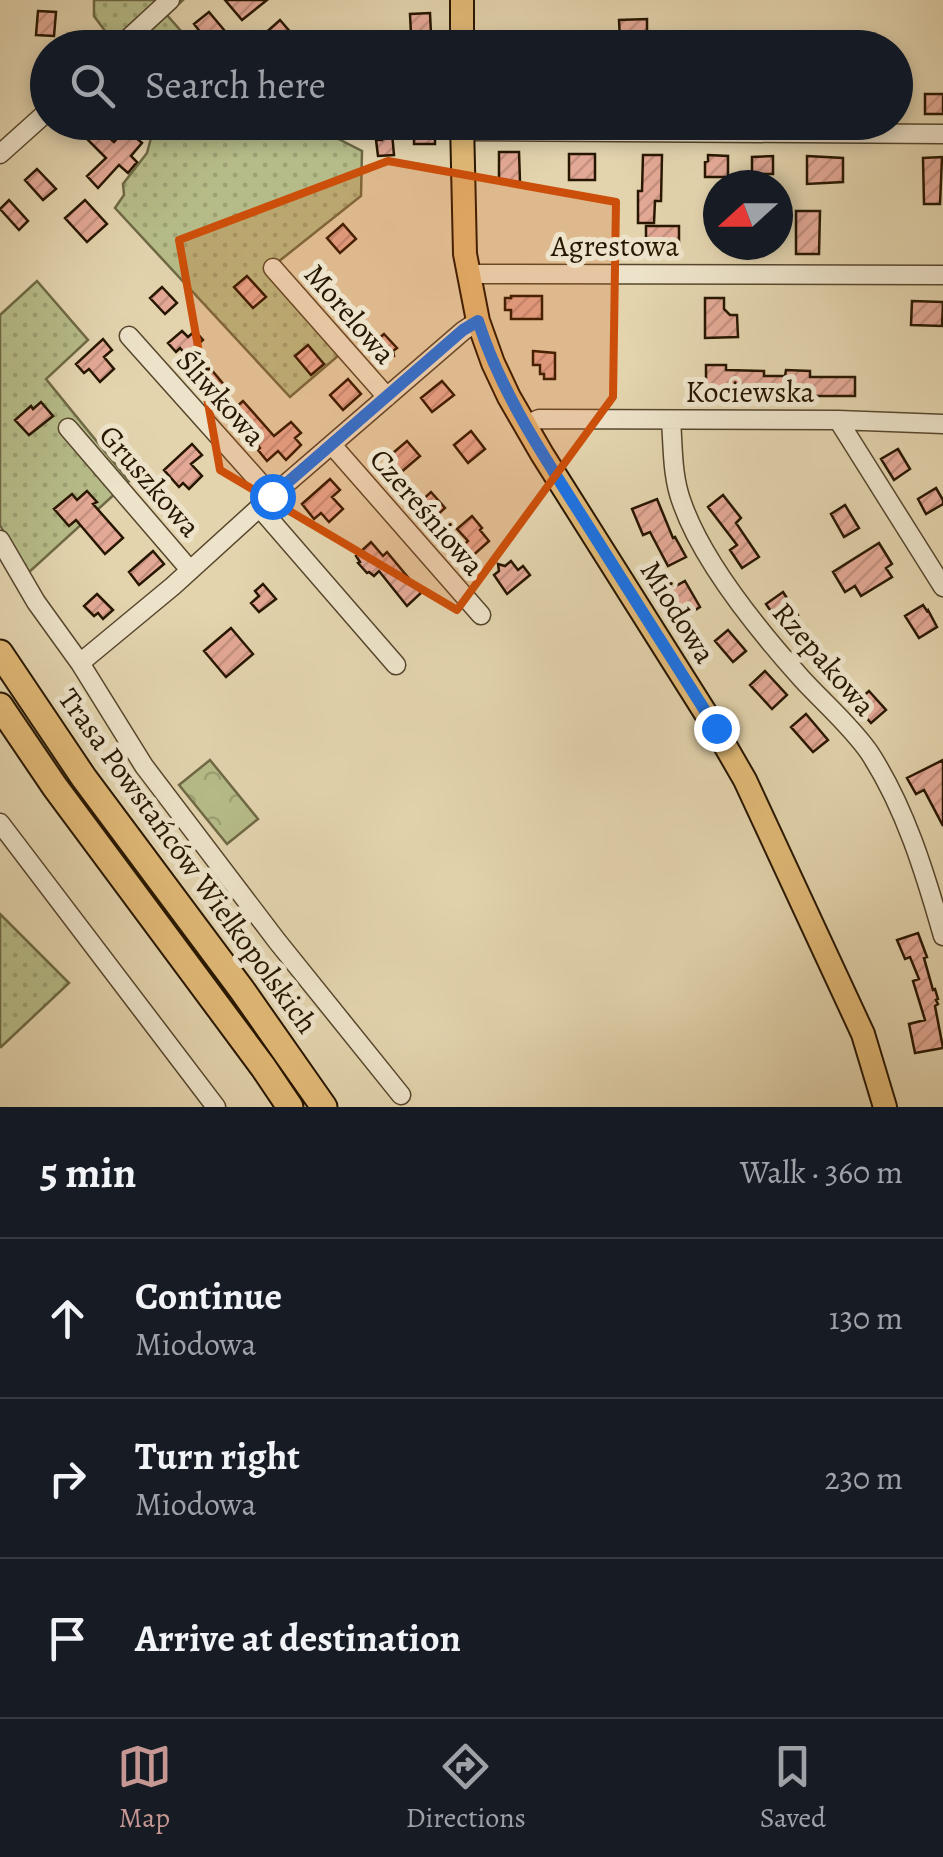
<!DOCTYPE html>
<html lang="en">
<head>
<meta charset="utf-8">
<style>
  body { margin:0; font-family:Alegreya,serif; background:#20242c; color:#f1f3f6 }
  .compass { position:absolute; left:703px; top:170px; width:90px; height:90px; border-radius:50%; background:#171b24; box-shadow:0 5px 15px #0003; rotate:249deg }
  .stop { position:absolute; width:30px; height:30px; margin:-22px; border:8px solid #1a73e8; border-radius:50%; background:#fff }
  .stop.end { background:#1a73e8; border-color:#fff; box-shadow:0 2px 10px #0008 }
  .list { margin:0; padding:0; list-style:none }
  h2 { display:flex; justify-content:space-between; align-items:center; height:130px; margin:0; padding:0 40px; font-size:42px }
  h2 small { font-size:32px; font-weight:400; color:#9ea1a6 }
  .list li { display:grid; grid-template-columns:65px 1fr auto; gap:30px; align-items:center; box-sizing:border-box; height:160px; padding:0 40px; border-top:2px solid #363941 }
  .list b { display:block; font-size:38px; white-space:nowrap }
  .list p { margin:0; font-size:32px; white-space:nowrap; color:#9ea1a6 }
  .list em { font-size:32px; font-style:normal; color:#9ea1a6 }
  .icon { flex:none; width:55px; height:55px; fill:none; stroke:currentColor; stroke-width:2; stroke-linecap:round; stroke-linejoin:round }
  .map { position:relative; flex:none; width:943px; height:1107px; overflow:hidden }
  .search { position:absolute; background:#171b24; box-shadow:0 5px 15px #0003; left:30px; right:30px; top:30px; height:110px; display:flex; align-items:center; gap:25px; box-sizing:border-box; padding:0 35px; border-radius:55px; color:#9ea1a6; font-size:38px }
  .sheet { height:610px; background:#171b24 }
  nav { display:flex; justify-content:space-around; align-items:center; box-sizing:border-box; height:140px; border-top:2px solid #363941; background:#171b24; font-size:28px; color:#9ea1a6 }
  nav a { display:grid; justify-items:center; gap:5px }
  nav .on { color:#c59692 }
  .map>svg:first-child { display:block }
  .grass { fill:url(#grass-dots); stroke:#6e6944; stroke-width:2.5 }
  .forest { fill:url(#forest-crowns); stroke:#6e6944; stroke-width:2.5 }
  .building { fill:url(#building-hatch); stroke:#271600; stroke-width:2.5 }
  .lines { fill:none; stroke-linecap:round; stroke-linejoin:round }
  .minor-casing { stroke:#56462c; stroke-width:21 }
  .major-casing { stroke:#271600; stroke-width:26 }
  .highway-casing { stroke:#271600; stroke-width:29 }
  .minor { stroke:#ede3ca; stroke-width:18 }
  .major { stroke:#e2ba77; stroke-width:22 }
  .highway { stroke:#e2ba77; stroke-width:25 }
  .route { stroke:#1a73e8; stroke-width:12 }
  .marked { fill:#cb4f0a; fill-opacity:0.2; stroke:#cb4f0a; stroke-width:8; stroke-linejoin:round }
  .labels { text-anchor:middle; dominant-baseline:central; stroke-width:10; stroke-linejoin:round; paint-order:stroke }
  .street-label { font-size:30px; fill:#271600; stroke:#ede3ca }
</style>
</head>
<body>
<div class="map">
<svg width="943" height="1107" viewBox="0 0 943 1107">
  <defs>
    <pattern id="grass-dots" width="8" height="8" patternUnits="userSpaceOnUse" patternTransform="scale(2.5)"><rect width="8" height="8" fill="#b6bc89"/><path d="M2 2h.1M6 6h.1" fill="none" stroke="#9ca174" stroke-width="1.8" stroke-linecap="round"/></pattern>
    <pattern id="forest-crowns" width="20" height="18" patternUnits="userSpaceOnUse" patternTransform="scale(2.5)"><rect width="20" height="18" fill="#b6bc89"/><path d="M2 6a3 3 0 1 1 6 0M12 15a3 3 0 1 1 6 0" fill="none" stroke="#9ca174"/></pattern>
    <pattern id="building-hatch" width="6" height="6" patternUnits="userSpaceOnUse" patternTransform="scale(2.5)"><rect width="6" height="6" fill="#e4a996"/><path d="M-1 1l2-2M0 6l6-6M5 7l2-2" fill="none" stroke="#c49180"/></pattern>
  </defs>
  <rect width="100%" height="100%" fill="#e3d4ae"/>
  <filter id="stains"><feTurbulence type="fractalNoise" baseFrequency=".002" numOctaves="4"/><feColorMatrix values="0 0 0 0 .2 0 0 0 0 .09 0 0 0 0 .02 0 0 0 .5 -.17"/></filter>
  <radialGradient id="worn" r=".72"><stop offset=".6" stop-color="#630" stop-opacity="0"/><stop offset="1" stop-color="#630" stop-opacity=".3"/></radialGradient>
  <path class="grass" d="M94 0H183L167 15 195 47H117L94 16Z
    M155 123H260L270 133 283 123H311L319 129 362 151 361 196 278 262 352 344 290 397 115 208 124 195 123 184 147 153Z
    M37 281 88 340 46 379 129 481 27 574 0 525V315Z
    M0 914 69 983 1 1047 0 1046Z"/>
  <path class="forest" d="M210 760 258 819 227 844 179 785Z"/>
  <path class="building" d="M225 0H267L242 20Z
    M38 11 56 12 54 36 36 35Z
    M209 12 230 37 217 48 210 40 208 42 194 24Z
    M430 13 431 34 411 35 410 14Z
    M647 19V40H620L619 20Z
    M280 20 292 34 291 36 301 48H270L261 37Z
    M925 94H943V114H925Z
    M91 122 114 142 126 129 142 143 131 156 137 162 128 173 119 165 98 188 87 176 106 158 81 133Z
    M380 122H391L394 155 378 156 376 140H382Z
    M414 122H435V144H414Z
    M499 152H519L520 182H499Z
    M569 154H595V180H569Z
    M643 155H662L661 201H655L654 223H638V191H642Z
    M708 155 728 156V177H705V162L708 161Z
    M773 156V174H752V157Z
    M807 156 843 158V182L807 184Z
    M942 157 940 204H924L923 158Z
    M37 169 56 189 43 200 25 180Z
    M9 200 28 221 19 230 0 209Z
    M85 200 107 224 87 242 65 218Z
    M796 211H820L819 254H796Z
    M343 224 356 239 340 253 327 238Z
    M646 226H679V252H656V248H646Z
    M247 276 266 297 253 308 234 287Z
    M162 287 177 303 165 314 150 298Z
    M511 296H542V319H511V310H505V298H511Z
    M705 298H724V309L730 315H737L738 337 705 338Z
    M912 301 943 302 942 326 911 325Z
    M182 331 188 337 195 331 203 340 196 346 198 348 188 357 180 348 176 352 168 343Z
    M384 334 397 348 393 351 394 356 385 359 372 344Z
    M103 339 112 350 104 357 114 369 100 382 89 369 84 373 76 364Z
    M308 345 324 364 311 375 295 356Z
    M533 351 555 353V379H544V374H540V365H533Z
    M706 365H726V370L764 371V376H785L786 370 810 371V377H855V396H778L779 390 706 392Z
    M210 368 225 386 213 397 197 380Z
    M348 379 361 394 343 410 330 395Z
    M442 381 454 395 432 412 421 398Z
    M243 401 274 436 291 422 301 433 295 438 301 445 286 460 278 451 267 461 258 450 260 448 229 413Z
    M41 402 53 416 29 435 15 420 31 406 33 409Z
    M471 431 485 449 468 463 454 445Z
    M407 441 420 456 399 474 386 459Z
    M192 444 202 455 191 464 202 476 189 489 183 483 179 487 164 470Z
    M898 449 910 469 894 480 881 459Z
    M330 479 340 490 332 497 343 509 329 522 321 513 314 519 302 504Z
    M936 488 943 500V504L926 514 918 499Z
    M87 491 97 502 93 504 123 538 105 554 76 520 69 526 54 509 72 494 77 500Z
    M431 492 445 508 433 519 419 503Z
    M723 495 741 518 736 523 759 557 742 568 730 550 737 545 708 507Z
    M657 499 673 538 675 537 686 557 668 566 650 532 643 535 632 509Z
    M845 505 859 528 844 537 831 514Z
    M472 516 482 528 480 530 489 541 468 560 459 550 468 541 457 529Z
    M371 542 383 556 387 552 421 593 407 606 379 571 374 576 369 572 367 573 358 563 360 562 356 556Z
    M879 543 892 564 886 568 892 577 861 596 855 586 845 592 833 572Z
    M153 551 164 564 139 585 129 572Z
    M511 561 518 570 523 566 530 575 507 594 494 575 499 571 498 564 505 566Z
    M685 581 700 607 682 618 667 591Z
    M263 584 276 599 259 612 251 603 259 596 255 591Z
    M783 592 798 615 781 626 766 604Z
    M97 594 113 610 103 619 98 613 94 616 84 606Z
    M923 605 927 611 928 610 937 627 919 638 905 616Z
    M231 628 253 654 226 677 204 651Z
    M728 630 746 651 733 662 715 641Z
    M765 671 787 695 772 709 750 685Z
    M869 691 886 710 871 723 854 704Z
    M806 714 828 740 813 752 791 727Z
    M943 760V826L924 790 916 794 907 778Z
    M918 933 927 957 924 958 933 990 935 989 938 999 936 1000 938 1004 935 1006 943 1048 915 1053 909 1024 925 1020 913 981 919 979 910 957 905 959 897 940Z"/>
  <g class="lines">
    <g class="minor-casing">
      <path id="minor" d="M118 48 170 0
        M462 131 943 134
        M0 154 48 111
        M273 268 387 397
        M468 274 943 275
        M129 336 272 496
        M671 420C673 447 672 477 682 503 703 563 759 631 802 679 824 703 850 725 869 752 905 807 925 873 943 936
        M838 420 943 424
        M526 425 539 419 838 420 943 587
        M68 428 190 570
        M332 445 481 615
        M259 507 396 665
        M0 540 36 602 80 663 144 766 277 941 401 1095
        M80 663 173 586 272 496 463 331 478 321
        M0 823 216 1107"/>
    </g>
    <g class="major-casing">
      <path id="major" d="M462 0V48
        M462 122 465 254 478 321 493 363 509 397 542 454 715 728 745 780 863 1034 885 1107"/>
    </g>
    <g class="highway-casing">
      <path id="highway" d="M0 653 84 778 242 990 324 1107
        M0 706 55 787 263 1067 290 1107"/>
    </g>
    <use href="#minor" class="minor"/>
    <use href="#major" class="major"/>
    <use href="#highway" class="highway"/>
  </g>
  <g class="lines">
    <path class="route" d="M272 496 463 330 478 321C501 393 543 455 583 518 627 588 671 658 716 728"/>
  </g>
  <path class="marked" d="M388 161 616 202 613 397 457 610 220 470 179 240Z"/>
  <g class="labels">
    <g class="street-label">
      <text x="615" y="246">Agrestowa</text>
      <text transform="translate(350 314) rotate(49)">Morelowa</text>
      <text x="750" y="392">Kociewska</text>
      <text transform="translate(221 398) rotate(48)">Śliwkowa</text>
      <text transform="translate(150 481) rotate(49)">Gruszkowa</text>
      <text transform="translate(427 512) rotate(49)">Czereśniowa</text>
      <text transform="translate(678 612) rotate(58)">Miodowa</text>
      <text transform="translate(824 659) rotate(49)">Rzepakowa</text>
      <text transform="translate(188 861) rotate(54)">Trasa Powstańców Wielkopolskich</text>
    </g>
  </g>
  <rect width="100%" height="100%" filter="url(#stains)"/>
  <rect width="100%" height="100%" fill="url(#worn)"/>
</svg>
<svg class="compass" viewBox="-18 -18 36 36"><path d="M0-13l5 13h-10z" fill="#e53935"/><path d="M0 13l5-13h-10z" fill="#9ea1a6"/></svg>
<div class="stop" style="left:272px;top:496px"></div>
<div class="stop end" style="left:716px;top:728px"></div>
<div class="search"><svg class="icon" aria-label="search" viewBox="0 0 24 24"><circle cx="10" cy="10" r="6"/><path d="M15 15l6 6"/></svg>Search here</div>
</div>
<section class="sheet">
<h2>5 min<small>Walk · 360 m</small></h2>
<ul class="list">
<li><svg class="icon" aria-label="ahead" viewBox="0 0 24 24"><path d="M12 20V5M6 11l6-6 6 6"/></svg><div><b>Continue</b><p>Miodowa</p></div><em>130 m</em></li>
<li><svg class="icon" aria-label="right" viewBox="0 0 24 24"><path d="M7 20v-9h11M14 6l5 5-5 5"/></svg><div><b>Turn right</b><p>Miodowa</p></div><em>230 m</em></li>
<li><svg class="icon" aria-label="arrive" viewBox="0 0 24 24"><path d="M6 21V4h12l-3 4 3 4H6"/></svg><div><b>Arrive at destination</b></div></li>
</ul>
</section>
<nav>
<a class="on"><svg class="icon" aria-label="map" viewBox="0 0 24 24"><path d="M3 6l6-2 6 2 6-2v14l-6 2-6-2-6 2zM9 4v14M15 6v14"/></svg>Map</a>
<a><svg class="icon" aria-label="directions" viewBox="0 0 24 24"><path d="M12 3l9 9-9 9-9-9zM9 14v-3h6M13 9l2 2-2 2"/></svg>Directions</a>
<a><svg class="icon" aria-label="saved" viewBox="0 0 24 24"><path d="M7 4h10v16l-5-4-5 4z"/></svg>Saved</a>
</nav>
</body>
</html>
